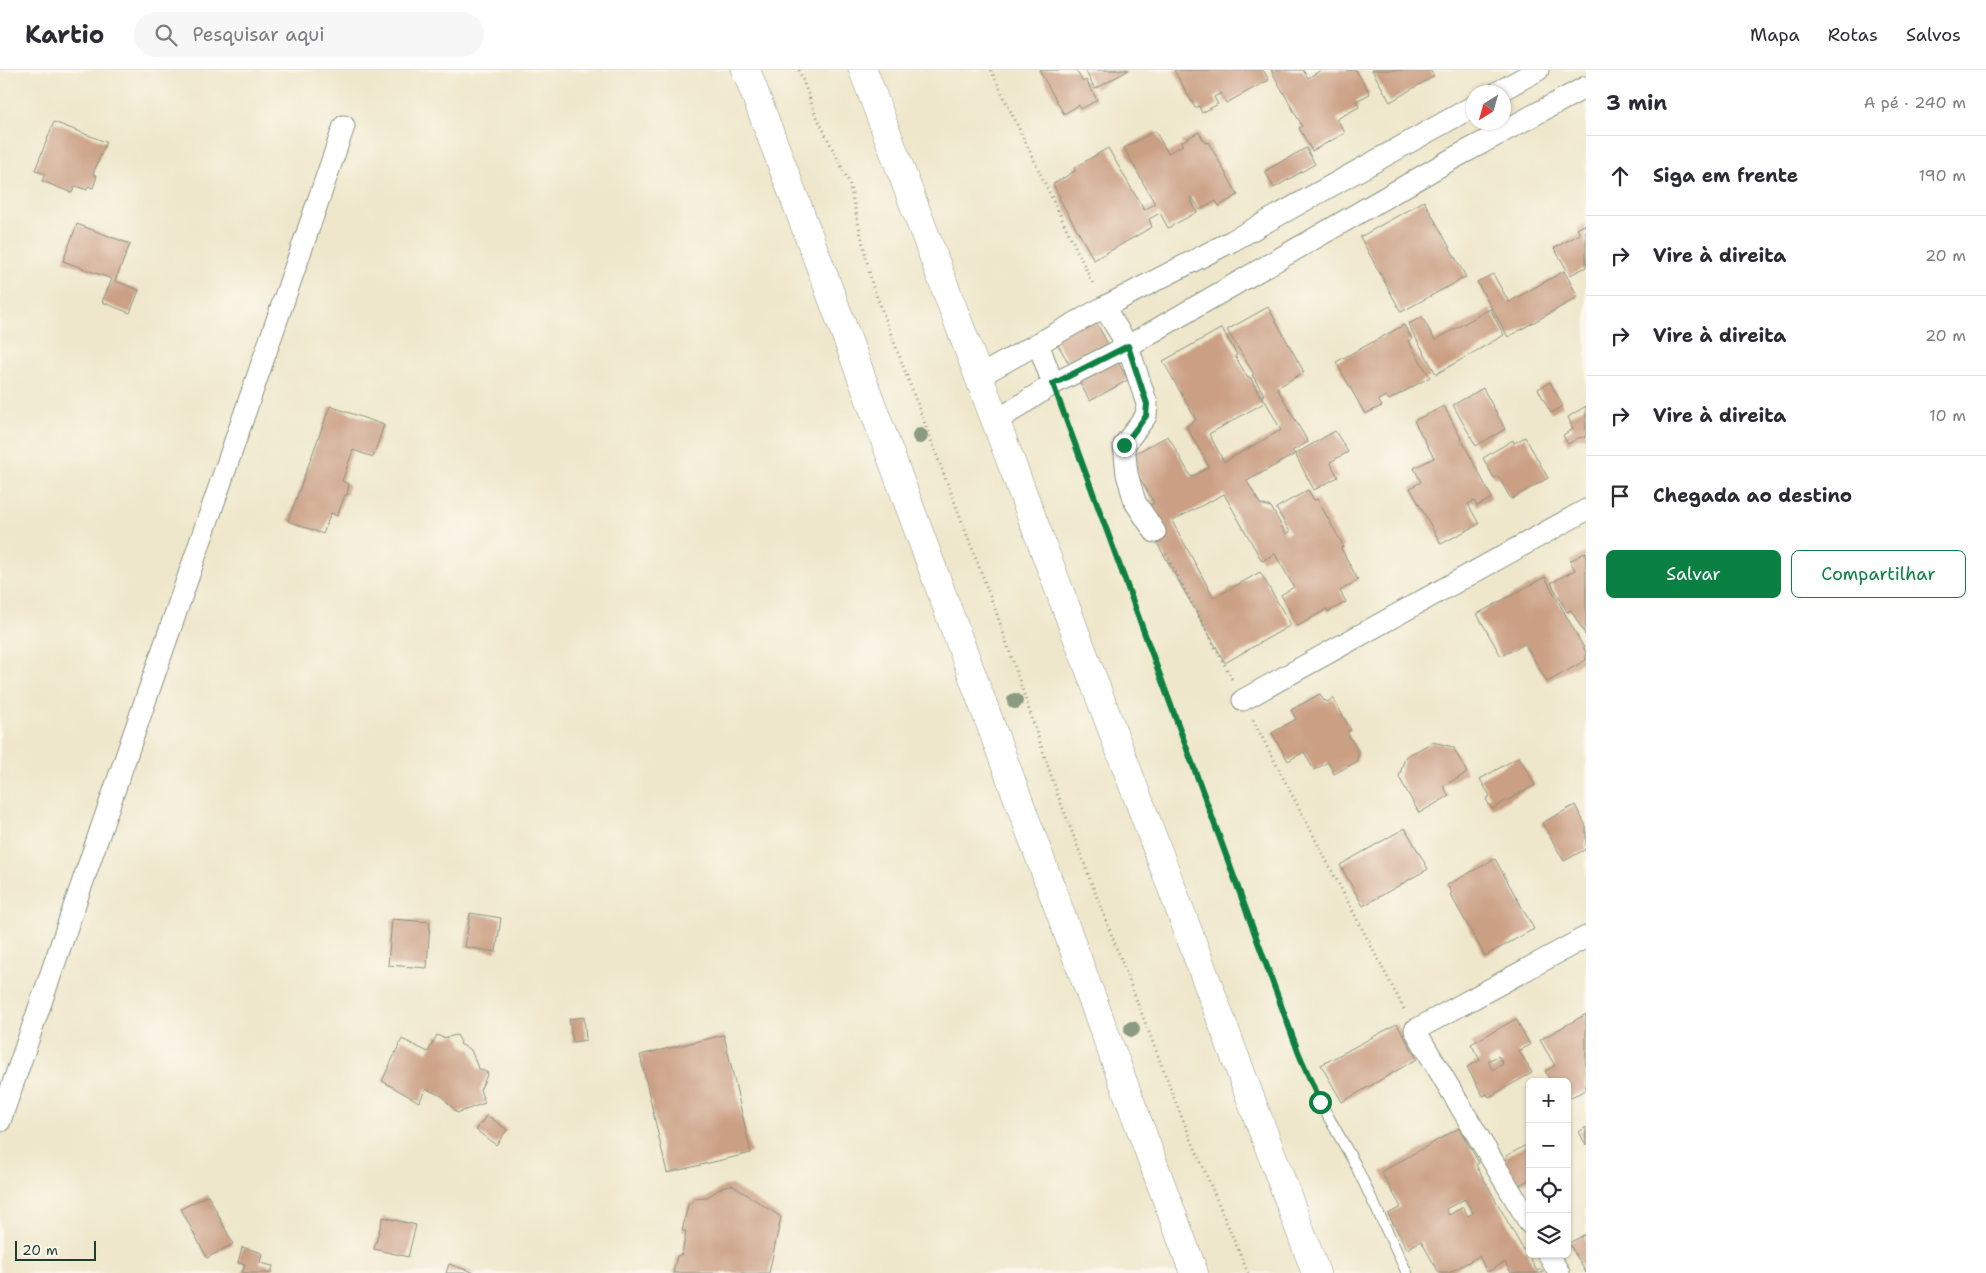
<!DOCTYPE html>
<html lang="pt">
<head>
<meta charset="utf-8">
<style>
  body { margin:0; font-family:"Shantell Sans",sans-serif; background:#f7f7f7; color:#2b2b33 }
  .controls { position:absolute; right:15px; bottom:15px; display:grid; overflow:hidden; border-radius:8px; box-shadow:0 1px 4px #0004 }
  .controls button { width:45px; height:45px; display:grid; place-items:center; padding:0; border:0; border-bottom:1px solid #e1e1e2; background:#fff; color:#2b2b33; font:25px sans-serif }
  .compass { position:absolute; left:1466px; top:15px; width:45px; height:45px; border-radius:50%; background:#fff; box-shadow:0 1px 4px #0004; rotate:217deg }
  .scale { position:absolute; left:15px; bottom:12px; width:81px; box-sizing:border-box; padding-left:5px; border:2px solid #1f3d34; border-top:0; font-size:14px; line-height:18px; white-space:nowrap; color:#1f3d34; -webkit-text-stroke:4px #fbf7ec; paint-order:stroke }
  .stop { position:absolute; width:15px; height:15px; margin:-11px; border:4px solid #0b8043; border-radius:50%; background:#fff }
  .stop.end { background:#0b8043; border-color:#fff; box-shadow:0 1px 5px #0008 }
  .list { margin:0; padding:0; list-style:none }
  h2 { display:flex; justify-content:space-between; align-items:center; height:65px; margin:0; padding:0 20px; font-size:21px }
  h2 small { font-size:16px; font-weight:400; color:#7c7c81 }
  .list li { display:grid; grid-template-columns:32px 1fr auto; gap:15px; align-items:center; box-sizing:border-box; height:80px; padding:0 20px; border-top:1px solid #e1e1e2 }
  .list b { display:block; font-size:19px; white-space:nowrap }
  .list em { font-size:16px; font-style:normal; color:#7c7c81 }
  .actions { display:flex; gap:10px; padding:15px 20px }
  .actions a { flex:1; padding:11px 0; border:1px solid #0b8043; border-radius:8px; text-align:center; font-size:18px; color:#0b8043 }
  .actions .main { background:#0b8043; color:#fff }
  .icon { flex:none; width:28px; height:28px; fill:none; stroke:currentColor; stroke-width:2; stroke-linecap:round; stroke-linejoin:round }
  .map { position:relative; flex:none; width:1586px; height:1203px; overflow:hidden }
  header { display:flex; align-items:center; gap:30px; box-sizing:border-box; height:70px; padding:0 25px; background:#fff; border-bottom:1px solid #e1e1e2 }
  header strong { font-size:24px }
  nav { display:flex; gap:28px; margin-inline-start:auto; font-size:18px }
  .search { width:350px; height:45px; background:#f7f7f7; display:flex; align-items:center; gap:12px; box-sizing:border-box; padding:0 18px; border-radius:28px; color:#7c7c81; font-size:19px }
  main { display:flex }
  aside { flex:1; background:#fff }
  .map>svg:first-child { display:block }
  .building { fill:#ca9f83; fill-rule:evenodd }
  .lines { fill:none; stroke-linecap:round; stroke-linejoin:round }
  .service-casing { stroke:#879280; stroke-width:12 }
  .minor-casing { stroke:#879280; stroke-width:23 }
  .primary-casing { stroke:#879280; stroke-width:29 }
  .path { stroke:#879280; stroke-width:3; stroke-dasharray:1 4; stroke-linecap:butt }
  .service { stroke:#fff; stroke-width:10 }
  .minor { stroke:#fff; stroke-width:21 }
  .primary { stroke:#fff; stroke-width:28 }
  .tree { fill:#8a9b82 }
  .route { stroke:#0b8043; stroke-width:6 }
</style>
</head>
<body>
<header>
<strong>Kartio</strong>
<div class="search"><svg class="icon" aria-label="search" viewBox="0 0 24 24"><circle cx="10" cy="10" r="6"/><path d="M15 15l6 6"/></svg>Pesquisar aqui</div>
<nav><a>Mapa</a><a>Rotas</a><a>Salvos</a></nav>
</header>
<main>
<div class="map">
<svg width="1586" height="1203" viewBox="0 0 1586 1203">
  <rect width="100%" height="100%" fill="#fbf7ec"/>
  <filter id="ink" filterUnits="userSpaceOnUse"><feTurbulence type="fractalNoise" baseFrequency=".02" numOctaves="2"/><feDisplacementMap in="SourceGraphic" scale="10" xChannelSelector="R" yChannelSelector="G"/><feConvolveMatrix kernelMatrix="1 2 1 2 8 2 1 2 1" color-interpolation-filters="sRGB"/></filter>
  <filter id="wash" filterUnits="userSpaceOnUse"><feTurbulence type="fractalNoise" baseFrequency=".0096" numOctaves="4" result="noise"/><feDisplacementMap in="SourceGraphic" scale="20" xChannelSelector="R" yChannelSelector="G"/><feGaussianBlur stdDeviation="1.12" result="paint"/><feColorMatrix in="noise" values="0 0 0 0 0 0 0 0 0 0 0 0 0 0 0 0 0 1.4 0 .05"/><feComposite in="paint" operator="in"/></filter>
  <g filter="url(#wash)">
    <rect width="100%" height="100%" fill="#efe7cb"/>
    <g id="blocks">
      <path class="building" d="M1039 0H1076L1083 12 1086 10 1097 30 1081 39 1079 35 1064 44Z
        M1085 0H1129L1095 19Z
        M1174 0H1263L1269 10 1226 33 1221 23 1214 27 1218 34 1202 43 1199 36 1195 38 1194 36Z
        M1271 0H1303L1308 8 1321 0H1356L1370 24 1356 31 1359 37 1337 49 1345 63 1312 81 1299 58 1302 56Z
        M1372 0H1430L1434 6 1390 32Z
        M54 52 106 72 93 104 97 106 93 118 88 116 87 120 75 116 72 123 42 111 45 104 35 100Z
        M1155 61 1168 83 1183 75 1181 72 1199 62 1205 73 1208 72 1238 125 1219 136 1216 131 1200 140 1192 127 1190 128 1197 142 1168 158 1160 143 1149 149 1152 157 1094 190 1059 128 1060 127 1053 114 1075 101 1074 98 1108 78 1144 140 1155 134 1124 78Z
        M1306 78 1315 94 1274 118 1265 101Z
        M1424 131 1466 207 1401 242 1360 167Z
        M77 154 130 174 115 211 139 220 130 243 102 232 112 209 63 191Z
        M1586 154V197L1570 205 1554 178 1580 164 1577 159Z
        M1564 201 1578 227 1508 267 1477 212 1493 204 1509 232Z
        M1087 236 1128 310 1090 331 1048 257Z
        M1268 237 1304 302 1277 318 1308 372 1292 381 1295 384 1335 361 1348 382 1330 392 1338 407 1314 420 1295 384 1247 411 1260 434 1271 437 1286 464 1290 462 1276 438 1308 420 1314 430 1317 429 1344 477 1341 478 1358 510 1340 521 1346 532 1328 542 1327 539 1298 556 1281 525 1294 517 1275 484 1262 491 1224 424 1172 451 1214 528 1260 502 1291 555 1225 593 1139 441 1154 433 1128 387 1168 366 1191 407 1209 397 1186 356 1196 350 1163 291 1222 258 1237 285 1235 286 1248 308 1250 307 1264 333 1209 364 1224 392 1281 360 1262 325 1264 324 1252 305 1254 304 1227 260Z
        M1490 239 1504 265 1436 304 1408 254 1422 247 1435 270Z
        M1404 255 1412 269 1408 271 1430 307 1389 330 1386 326 1378 330 1382 336 1365 344 1336 292Z
        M1550 312 1563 336 1551 343 1538 319Z
        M1483 318 1505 359 1476 376 1453 335Z
        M330 336 384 355 373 387 353 380 342 411 349 414 347 425H345L337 446 331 443 323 464 288 451Z
        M1444 336 1492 428 1477 436 1474 431 1468 434 1479 454 1441 474 1410 418 1421 412 1414 398 1434 388 1414 351Z
        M1586 336V367L1578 368 1568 374 1563 365 1573 359 1568 347Z
        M1525 367 1548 408 1511 429 1498 406 1494 408 1483 388 1513 370 1514 373Z
        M1586 482V566L1571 540 1567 542 1551 513 1575 500 1570 491Z
        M1545 507 1586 582V590L1547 612 1525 574 1501 586 1477 544Z
        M1320 624 1324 631 1325 630 1327 632 1333 628 1351 660 1347 662 1359 683 1356 692 1334 704 1328 692 1314 700 1304 682 1288 691 1272 663 1296 649 1291 640Z
        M1433 672 1453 677 1467 703 1443 716 1449 726 1419 743 1399 707 1405 687Z
        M1519 687 1535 715 1492 739 1486 729 1490 726 1480 709Z
        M1575 735 1586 756V779L1564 791 1542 753Z
        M1405 758 1428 799 1363 836 1340 795Z
        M1495 789 1534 859 1485 886 1450 824 1452 823 1447 815Z
        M470 843 501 848 496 882 465 877Z
        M392 849 430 852 427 898 388 895Z
        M1586 944V1020L1567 1029V1012H1551L1545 1001 1555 996 1540 970Z
        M584 947 586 970 573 972 569 949Z
        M1516 949 1530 975 1519 981 1532 1003 1489 1027 1487 1024 1483 1026 1467 997 1480 990 1471 974ZM1498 986 1503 994 1492 1000 1488 991Z
        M1397 954 1417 989 1342 1032 1321 995Z
        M437 965 443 968 457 965 461 972 460 974 471 980 478 998 488 1003 480 1020 485 1033 457 1043 442 1026 426 1019 419 1032 382 1011 402 969 428 982Z
        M724 965 751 1083 667 1103 640 985Z
        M487 1045 507 1060 496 1075 476 1060Z
        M1586 1057V1075L1579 1062Z
        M1459 1058 1479 1093 1476 1095 1524 1181H1526L1537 1201 1541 1199 1543 1203H1511L1505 1192 1487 1202 1479 1186 1449 1203H1439L1421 1171 1407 1179 1388 1144 1401 1137 1381 1102ZM1465 1129 1473 1143 1468 1146 1463 1137 1449 1145 1446 1139Z
        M1530 1073V1109L1516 1117 1502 1092 1506 1089V1086Z
        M732 1115 781 1147 769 1203H673L677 1186 682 1184 686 1161H682L688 1135 695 1129 706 1128 724 1116Z
        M208 1125 233 1174 207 1188 181 1139Z
        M383 1147 416 1155 408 1187 374 1179Z
        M1586 1164V1203L1569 1173Z
        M242 1177 262 1183 260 1193 273 1196 271 1203H242L245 1194 238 1193Z
        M449 1194 475 1203H446Z"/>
    </g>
  </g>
  <g filter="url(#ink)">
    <use href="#blocks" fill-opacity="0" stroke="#879280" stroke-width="1"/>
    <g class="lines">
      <g class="service-casing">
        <path id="service" d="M1320 1032 1355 1094 1407 1203"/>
      </g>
      <g class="minor-casing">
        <path id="minor" d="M1498 22 1538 0
          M1104 237 1128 276 1147 334 1146 346 1124 375 1127 404 1135 432 1155 462
          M1038 273 1053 314
          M981 305 1104 237 1232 171 1474 36
          M998 350 1053 314 1128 276 1452 89 1586 17
          M1243 630 1586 440
          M0 1051 344 56
          M1530 1154 1415 960 1586 867
          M1548 1184 1559 1203"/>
      </g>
      <g class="primary-casing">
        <path id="primary" d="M746 0 828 217 1194 1203
          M863 0C1017 400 1165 802 1316 1203"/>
      </g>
      <path class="path" d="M799 0 815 43 849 112 872 214 998 547 1057 723 1180 1043 1248 1203
        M991 0 1094 216
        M1062 338 1299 985 1313 1016
        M1166 484 1232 609
        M1253 650 1404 939"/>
      <use href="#service" class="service"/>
      <use href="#minor" class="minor"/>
      <use href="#primary" class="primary"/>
    </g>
    <g class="tree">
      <circle cx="920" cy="366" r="8"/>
      <circle cx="1015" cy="631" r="8"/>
      <circle cx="1132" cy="959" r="8"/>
    </g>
  </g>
  <g class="lines" filter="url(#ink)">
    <path class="route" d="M1124 375 1146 346 1147 334 1128 276 1053 314 1299 984 1320 1032"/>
  </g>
</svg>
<div class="controls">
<button>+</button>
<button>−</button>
<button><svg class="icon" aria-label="locate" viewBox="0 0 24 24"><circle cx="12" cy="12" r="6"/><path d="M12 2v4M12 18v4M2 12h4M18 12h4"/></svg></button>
<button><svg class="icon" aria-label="layers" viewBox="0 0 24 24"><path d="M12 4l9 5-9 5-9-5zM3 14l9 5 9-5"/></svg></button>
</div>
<svg class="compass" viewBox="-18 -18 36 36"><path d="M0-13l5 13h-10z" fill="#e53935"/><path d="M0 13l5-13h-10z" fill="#7c7c81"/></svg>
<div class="scale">20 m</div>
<div class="stop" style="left:1320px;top:1032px"></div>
<div class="stop end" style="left:1124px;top:375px"></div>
</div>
<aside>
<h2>3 min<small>A pé · 240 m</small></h2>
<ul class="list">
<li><svg class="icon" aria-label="ahead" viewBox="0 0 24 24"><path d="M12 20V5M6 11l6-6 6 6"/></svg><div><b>Siga em frente</b></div><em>190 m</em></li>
<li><svg class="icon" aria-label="right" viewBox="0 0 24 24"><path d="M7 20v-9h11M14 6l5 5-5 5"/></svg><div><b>Vire à direita</b></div><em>20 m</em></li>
<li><svg class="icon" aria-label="right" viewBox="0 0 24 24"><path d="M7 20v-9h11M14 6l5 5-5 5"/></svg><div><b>Vire à direita</b></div><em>20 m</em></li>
<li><svg class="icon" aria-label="right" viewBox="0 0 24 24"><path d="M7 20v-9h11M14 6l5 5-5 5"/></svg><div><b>Vire à direita</b></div><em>10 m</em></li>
<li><svg class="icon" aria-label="arrive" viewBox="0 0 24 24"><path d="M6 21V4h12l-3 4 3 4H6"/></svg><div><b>Chegada ao destino</b></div></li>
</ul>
<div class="actions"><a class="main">Salvar</a><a>Compartilhar</a></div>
</aside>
</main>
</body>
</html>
